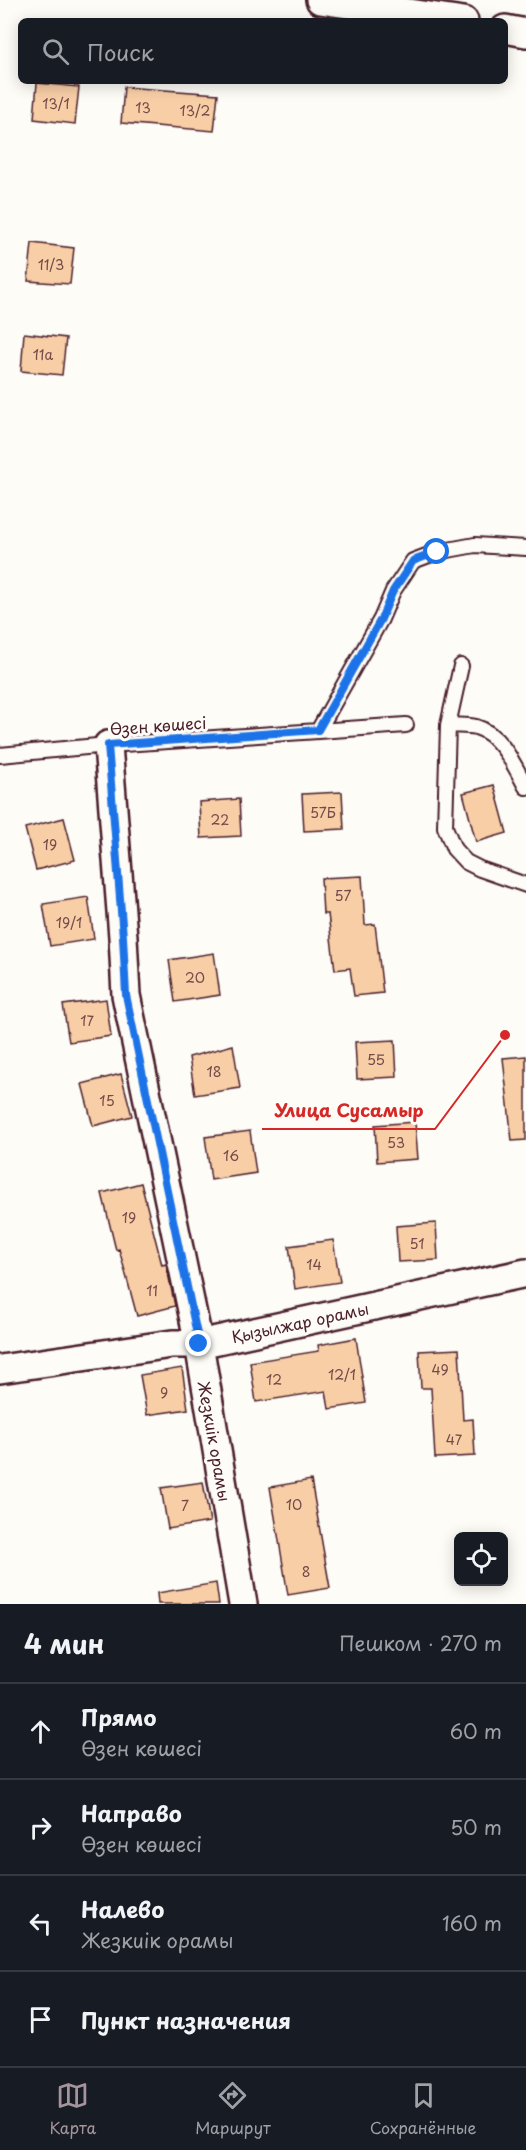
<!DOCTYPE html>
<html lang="ru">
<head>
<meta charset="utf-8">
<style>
  body { margin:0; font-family:"Playpen Sans",sans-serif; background:#242831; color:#f1f3f6 }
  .controls { position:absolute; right:18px; bottom:18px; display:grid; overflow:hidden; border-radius:9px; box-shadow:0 3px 15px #0003 }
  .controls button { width:54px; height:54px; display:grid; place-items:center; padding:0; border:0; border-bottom:2px solid #363941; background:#171b24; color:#f1f3f6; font:30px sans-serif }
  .stop { position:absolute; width:18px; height:18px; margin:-14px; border:4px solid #1a73e8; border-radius:50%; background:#fff }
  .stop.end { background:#1a73e8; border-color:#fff; box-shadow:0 2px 6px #0008 }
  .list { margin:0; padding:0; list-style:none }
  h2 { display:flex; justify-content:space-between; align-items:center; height:78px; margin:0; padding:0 24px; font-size:26px }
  h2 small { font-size:20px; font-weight:400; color:#9ea1a6 }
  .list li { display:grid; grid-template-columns:39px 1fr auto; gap:18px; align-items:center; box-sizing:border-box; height:96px; padding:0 24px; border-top:2px solid #363941 }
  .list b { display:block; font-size:22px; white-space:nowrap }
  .list p { margin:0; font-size:20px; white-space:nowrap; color:#9ea1a6 }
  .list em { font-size:20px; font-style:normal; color:#9ea1a6 }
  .icon { flex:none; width:33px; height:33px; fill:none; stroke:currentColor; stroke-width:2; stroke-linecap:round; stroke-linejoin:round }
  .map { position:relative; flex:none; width:526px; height:1604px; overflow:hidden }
  .search { position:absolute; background:#171b24; box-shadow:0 3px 15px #0003; left:18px; right:18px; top:18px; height:66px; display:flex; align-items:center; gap:15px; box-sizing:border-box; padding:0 21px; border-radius:9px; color:#9ea1a6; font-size:22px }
  .sheet { height:462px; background:#171b24 }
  nav { display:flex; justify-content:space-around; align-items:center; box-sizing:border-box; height:84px; border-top:2px solid #363941; background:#171b24; font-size:16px; color:#9ea1a6 }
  nav a { display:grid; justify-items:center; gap:3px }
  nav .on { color:#a6949b }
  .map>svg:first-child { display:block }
  .building { fill:#f7cea6; stroke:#4a1f2b; stroke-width:1.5 }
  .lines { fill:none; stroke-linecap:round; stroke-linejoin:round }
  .service-casing { stroke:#4a1f2b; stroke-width:18 }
  .minor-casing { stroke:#4a1f2b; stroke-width:32 }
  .service { stroke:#fdfcf7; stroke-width:14 }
  .minor { stroke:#fdfcf7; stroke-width:27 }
  .route { stroke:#1a73e8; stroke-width:8 }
  .labels { text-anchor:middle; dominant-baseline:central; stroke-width:6; stroke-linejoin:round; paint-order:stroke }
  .number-label { font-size:14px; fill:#754b4a }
  .street-label { font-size:16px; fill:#4a1f2b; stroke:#fdfcf7 }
  .leader { fill:none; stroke:#d62828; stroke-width:2 }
  .callout-dot { fill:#d62828; stroke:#fdfcf7; stroke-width:2 }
  .callout-label { font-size:18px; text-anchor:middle; font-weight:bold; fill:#d62828; stroke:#fdfcf7; stroke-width:6; stroke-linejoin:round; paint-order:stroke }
</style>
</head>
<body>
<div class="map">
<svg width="526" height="1604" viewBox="0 0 526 1604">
  <rect width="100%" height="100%" fill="#fdfcf7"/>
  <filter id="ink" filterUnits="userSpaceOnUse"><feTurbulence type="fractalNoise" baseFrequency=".0167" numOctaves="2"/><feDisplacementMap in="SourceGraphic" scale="12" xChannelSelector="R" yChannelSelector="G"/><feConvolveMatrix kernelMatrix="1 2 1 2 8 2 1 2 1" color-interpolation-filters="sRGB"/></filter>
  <g filter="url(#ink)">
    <path class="building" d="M37 83 79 87 75 124 34 119Z
      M124 87 218 94 214 131 121 123Z
      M32 243 74 248 70 284 28 281Z
      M24 333 66 338 62 375 21 371Z
      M494 785 507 833 476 842 463 793Z
      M342 792 344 829 304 831 302 794Z
      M239 799 241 836 201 838 199 802Z
      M64 818 75 860 36 870 25 828Z
      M362 876 365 925 375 924 383 993 354 996 350 968 335 970 328 914H323L321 878Z
      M88 897 94 939 50 946 43 904Z
      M214 953 220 995 175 1002 169 960Z
      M106 999 111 1036 69 1042 63 1005Z
      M395 1040 397 1077 357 1079 355 1042Z
      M233 1045 240 1088 195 1095 189 1057Z
      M526 1056V1140L512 1141 503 1058Z
      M121 1074 132 1116 93 1126 82 1084Z
      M415 1122 418 1159 377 1162 375 1125Z
      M250 1131 256 1173 211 1180 205 1137Z
      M141 1183 162 1265 166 1264 175 1306 137 1316 119 1249 116 1250 102 1193Z
      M436 1223 438 1260 398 1262 396 1226Z
      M333 1240 340 1282 295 1289 289 1246Z
      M356 1338 366 1403 329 1409 326 1391 256 1402 250 1362 319 1351 318 1345Z
      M459 1349 463 1420 473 1419 475 1456 435 1458 431 1388H421L419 1351Z
      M182 1368 188 1409 147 1415 140 1375Z
      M311 1480 330 1588 288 1595 270 1487Z
      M203 1482 210 1522 168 1529 161 1488Z
      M216 1583 219 1604H158L157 1593Z"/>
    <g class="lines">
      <g class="service-casing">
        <path id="service" d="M461 666 448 725 445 827 454 849 466 862 480 869 526 885
          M448 725C457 726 467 725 476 727 501 734 515 767 526 787
          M318 731 406 725
          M0 755 108 745 318 731 381 619 393 591 413 561 437 552 475 545 526 548"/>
      </g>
      <g class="minor-casing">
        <path id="minor" d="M320 0 464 21
          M505 29 526 33
          M108 745 123 937 126 995 199 1344 243 1604
          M0 1369 172 1344H199L526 1273"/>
      </g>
      <use href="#service" class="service"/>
      <use href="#minor" class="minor"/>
    </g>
  </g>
  <g class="lines" filter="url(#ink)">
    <path class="route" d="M199 1344 126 995 123 937 108 745 318 730 381 619 393 591 413 561 437 552"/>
  </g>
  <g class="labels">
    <g class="number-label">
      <text x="56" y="103">13/1</text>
      <text x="143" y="107">13</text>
      <text x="195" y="110">13/2</text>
      <text x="51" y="264">11/3</text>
      <text x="43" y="354">11а</text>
      <text x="323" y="812">57Б</text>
      <text x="220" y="819">22</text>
      <text x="50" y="844">19</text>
      <text x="343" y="895">57</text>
      <text x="69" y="922">19/1</text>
      <text x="195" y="977">20</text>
      <text x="87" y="1020">17</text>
      <text x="376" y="1059">55</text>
      <text x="214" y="1071">18</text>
      <text x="107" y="1100">15</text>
      <text x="396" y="1142">53</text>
      <text x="231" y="1155">16</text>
      <text x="129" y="1217">19</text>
      <text x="417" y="1243">51</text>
      <text x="314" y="1264">14</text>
      <text x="152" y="1290">11</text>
      <text x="440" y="1369">49</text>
      <text x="342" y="1374">12/1</text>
      <text x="274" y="1379">12</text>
      <text x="164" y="1392">9</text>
      <text x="454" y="1439">47</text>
      <text x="294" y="1504">10</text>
      <text x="185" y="1505">7</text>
      <text x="306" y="1571">8</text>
    </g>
    <g class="street-label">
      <text transform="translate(158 725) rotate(-4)">Өзен көшесі</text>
      <text transform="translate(300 1322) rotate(-12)">Қызылжар орамы</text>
      <text transform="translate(215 1441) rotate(80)">Жезкиік орамы</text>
    </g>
  </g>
  <path class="leader" d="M505 1035L435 1129H262"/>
  <circle class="callout-dot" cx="505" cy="1035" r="6"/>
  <g class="callout-label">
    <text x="349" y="1117">Улица Сусамыр</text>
  </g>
</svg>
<div class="controls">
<button><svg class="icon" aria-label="locate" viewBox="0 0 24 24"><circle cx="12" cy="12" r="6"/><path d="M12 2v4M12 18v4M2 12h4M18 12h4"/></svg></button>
</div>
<div class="stop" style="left:437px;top:552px"></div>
<div class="stop end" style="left:199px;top:1344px"></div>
<div class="search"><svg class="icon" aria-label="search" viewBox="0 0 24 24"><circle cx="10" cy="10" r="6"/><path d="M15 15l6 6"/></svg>Поиск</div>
</div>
<section class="sheet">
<h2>4 мин<small>Пешком · 270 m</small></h2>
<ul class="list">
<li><svg class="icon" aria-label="ahead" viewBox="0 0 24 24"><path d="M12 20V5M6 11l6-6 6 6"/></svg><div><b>Прямо</b><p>Өзен көшесі</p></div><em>60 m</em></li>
<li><svg class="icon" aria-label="right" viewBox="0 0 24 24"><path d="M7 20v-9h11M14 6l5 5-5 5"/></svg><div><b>Направо</b><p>Өзен көшесі</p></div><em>50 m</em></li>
<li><svg class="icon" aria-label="left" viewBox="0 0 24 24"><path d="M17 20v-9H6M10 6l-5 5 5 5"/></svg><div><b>Налево</b><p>Жезкиік орамы</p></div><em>160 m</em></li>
<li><svg class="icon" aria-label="arrive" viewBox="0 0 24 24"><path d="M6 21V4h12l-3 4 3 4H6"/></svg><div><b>Пункт назначения</b></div></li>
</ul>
</section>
<nav>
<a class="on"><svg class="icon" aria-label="map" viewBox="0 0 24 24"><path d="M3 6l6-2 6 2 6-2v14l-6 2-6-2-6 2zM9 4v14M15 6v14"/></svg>Карта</a>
<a><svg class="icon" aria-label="directions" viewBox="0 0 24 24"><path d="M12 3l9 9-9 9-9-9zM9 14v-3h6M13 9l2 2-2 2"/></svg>Маршрут</a>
<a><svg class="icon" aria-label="saved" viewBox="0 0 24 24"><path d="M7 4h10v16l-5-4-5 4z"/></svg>Сохранённые</a>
</nav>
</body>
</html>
